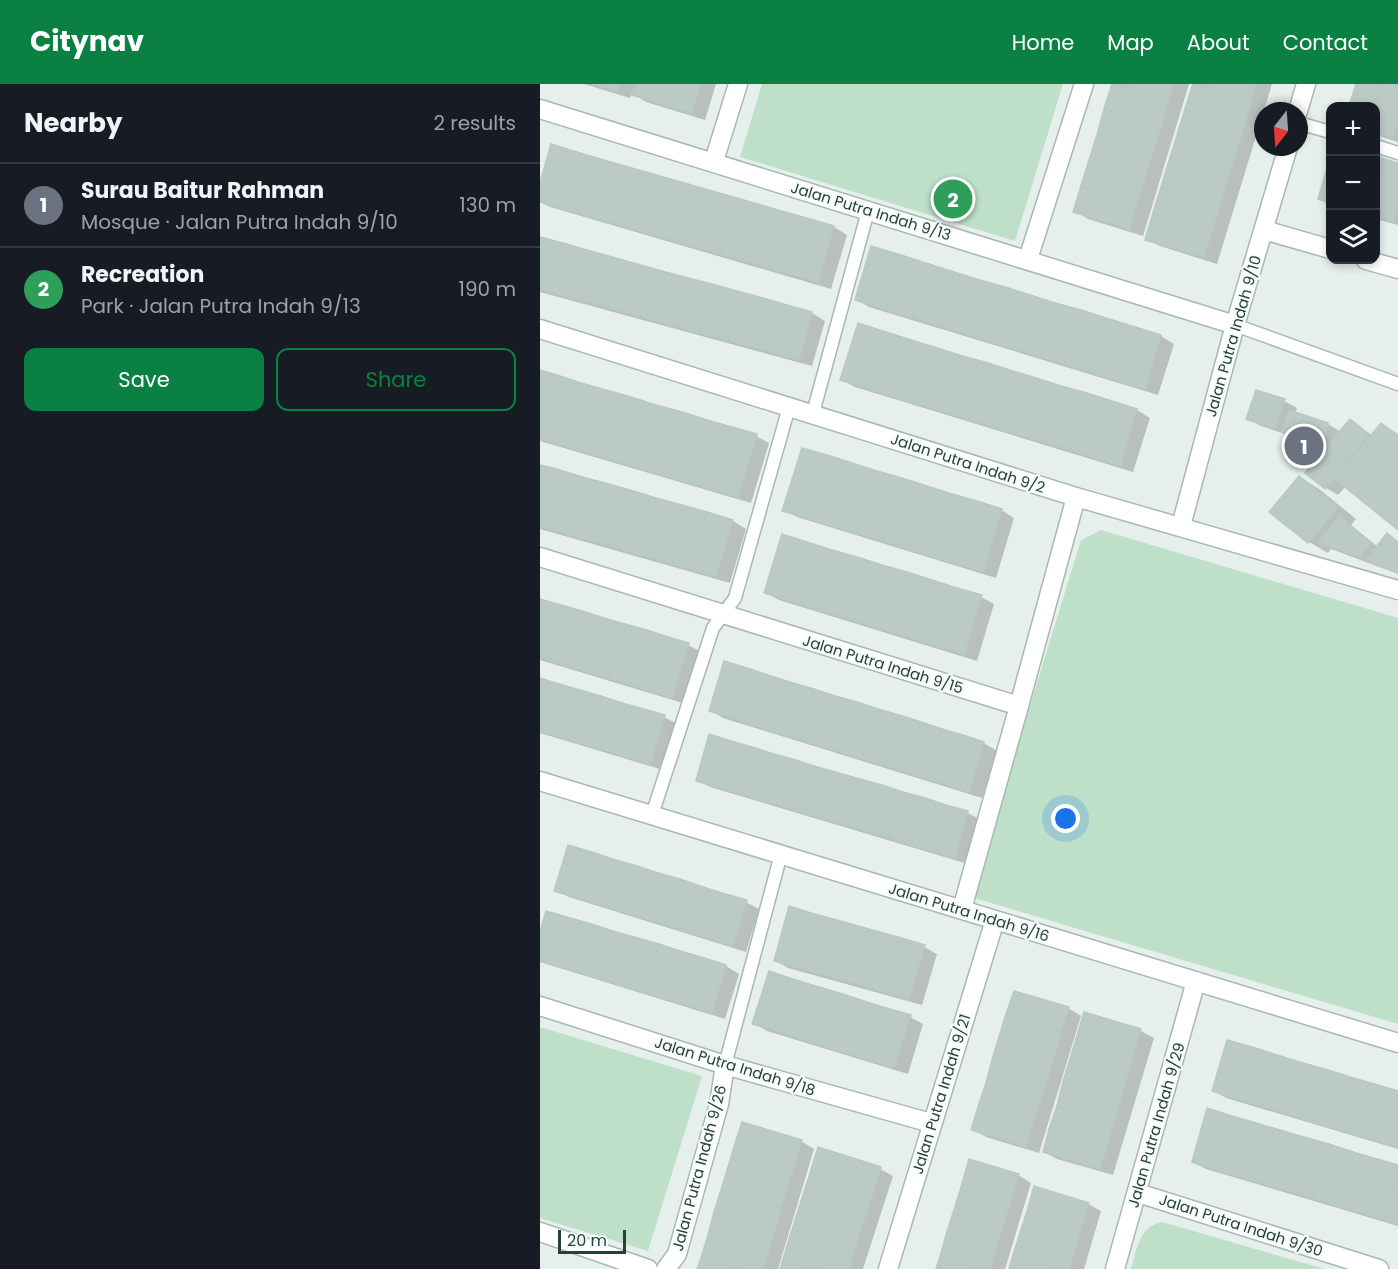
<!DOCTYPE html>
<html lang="en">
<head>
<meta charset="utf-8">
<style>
  body { margin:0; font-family:Poppins,sans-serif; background:#20242c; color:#f1f3f6 }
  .controls { position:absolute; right:18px; top:18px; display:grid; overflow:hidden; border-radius:12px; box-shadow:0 3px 9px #0003 }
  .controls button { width:54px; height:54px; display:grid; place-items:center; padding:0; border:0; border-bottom:2px solid #363941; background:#171b24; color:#f1f3f6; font:30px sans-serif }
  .compass { position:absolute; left:714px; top:18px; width:54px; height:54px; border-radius:50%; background:#171b24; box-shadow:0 3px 9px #0003; rotate:197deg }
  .scale { position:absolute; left:18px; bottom:15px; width:68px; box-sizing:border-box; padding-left:6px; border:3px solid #24423a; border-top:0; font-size:16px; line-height:21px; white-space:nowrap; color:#24423a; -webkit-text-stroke:4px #f7fbf9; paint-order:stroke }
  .you { position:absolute; left:526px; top:735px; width:21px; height:21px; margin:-15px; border:4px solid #fff; border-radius:50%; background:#1a73e8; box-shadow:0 0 0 9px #1a73e833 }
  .badge { display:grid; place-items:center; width:39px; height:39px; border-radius:50%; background:#0b8043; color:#fff; font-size:20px; font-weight:700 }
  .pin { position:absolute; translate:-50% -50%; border:3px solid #fff; box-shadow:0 2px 6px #0006 }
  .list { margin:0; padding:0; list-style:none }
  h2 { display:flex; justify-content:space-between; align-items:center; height:78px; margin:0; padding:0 24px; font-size:26px }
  h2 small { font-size:20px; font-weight:400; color:#9ea1a6 }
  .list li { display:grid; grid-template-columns:39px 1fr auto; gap:18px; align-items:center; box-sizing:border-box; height:84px; padding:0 24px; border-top:2px solid #363941 }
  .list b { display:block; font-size:22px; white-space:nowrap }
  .list p { margin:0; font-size:20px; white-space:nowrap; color:#9ea1a6 }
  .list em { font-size:20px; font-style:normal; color:#9ea1a6 }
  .actions { display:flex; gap:12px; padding:18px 24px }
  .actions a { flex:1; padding:14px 0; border:2px solid #0b8043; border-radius:12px; text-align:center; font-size:21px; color:#0b8043 }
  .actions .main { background:#0b8043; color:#fff }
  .icon { flex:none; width:33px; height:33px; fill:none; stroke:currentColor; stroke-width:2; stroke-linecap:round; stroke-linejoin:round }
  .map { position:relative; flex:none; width:858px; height:1185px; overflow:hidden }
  header { display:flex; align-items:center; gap:36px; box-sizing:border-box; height:84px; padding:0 30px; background:#0b8043; color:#fff }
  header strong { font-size:28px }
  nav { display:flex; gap:33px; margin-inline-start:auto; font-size:21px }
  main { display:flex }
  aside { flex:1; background:#171b24 }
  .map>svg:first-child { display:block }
  .green { fill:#bfe0c8 }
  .shadow { fill:#0003 }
  .building { fill:#bbcac4; stroke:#b8c9c2; stroke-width:1.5 }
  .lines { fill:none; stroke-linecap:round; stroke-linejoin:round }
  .lane-casing { stroke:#a8b8b2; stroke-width:15 }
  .street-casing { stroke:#a8b8b2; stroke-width:21 }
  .lane { stroke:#fff; stroke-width:12 }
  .street { stroke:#fff; stroke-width:18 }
  .labels { text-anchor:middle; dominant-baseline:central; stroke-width:4.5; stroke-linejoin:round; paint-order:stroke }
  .street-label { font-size:15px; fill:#24423a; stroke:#f7fbf9 }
</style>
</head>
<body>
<header>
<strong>Citynav</strong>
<nav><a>Home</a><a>Map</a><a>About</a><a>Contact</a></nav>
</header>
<main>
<aside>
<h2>Nearby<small>2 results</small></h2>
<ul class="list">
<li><span class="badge" style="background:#6b7280">1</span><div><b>Surau Baitur Rahman</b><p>Mosque · Jalan Putra Indah 9/10</p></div><em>130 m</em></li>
<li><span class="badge" style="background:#2e9e5b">2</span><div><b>Recreation</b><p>Park · Jalan Putra Indah 9/13</p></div><em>190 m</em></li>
</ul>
<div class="actions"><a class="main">Save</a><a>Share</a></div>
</aside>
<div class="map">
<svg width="858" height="1185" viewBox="0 0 858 1185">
  <rect width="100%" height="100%" fill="#e6efeb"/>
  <path class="green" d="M222 0H523L475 157 200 73Z
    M561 446 858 534V940L431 813 541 456Z
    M0 943 162 992 108 1167 0 1134Z
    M622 1138 778 1183 784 1185H591C597 1166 599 1142 622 1138Z"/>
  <path class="shadow" d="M44 0H176L165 36 106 18 92 9 90 14Z
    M574 0H649L603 152 548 135 535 127Z
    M654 0H732L677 180 620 162 607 155Z
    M817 0H858V58L836 51V22H810Z
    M12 62 294 143 307 151 291 205 10 123 0 118V104Z
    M836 74 858 81V141L836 135Z
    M790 79V120L780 114Z
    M0 155 272 229 285 237 272 282 0 208Z
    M332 164 621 252 634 260 618 311 329 223 316 215Z
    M319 241 597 326 610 334 593 388 315 303 302 296Z
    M0 288 216 352 229 359 211 419 0 357Z
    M744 317 757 324 755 330 788 340 801 348 810 337 833 352 842 340 858 350V444L806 402 798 411 786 404 788 364 721 342 708 335Z
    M0 382 193 437 206 445 190 499 0 445Z
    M760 393 779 405 816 435 811 441 838 463 847 451 858 457V490L791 465 788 469 769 458Z
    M244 426H461L474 434 456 494 257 433Z
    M226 509 441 513 454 520 437 577 239 516Z
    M0 516 148 561 161 568 146 620 0 576Z
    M185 579 444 659 457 667 442 714 183 634 170 626Z
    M0 596 124 633 137 640 123 686 0 649Z
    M170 652 428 729 441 736 428 780 170 703 157 696Z
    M16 806 206 818 219 825 206 868 29 813Z
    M7 829 186 882 199 890 185 935 0 878V853Z
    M384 863 397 870 382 921 248 884 235 876Z
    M528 924 541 932 499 1069 446 1053 433 1045Z
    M545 930 601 947 614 954 573 1091 517 1075 504 1068Z
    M370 933 383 940 368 990 227 947 214 939Z
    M674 1007 858 1009V1065L686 1014Z
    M261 1057 274 1065 238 1185H159Z
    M653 1078 858 1082V1142L666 1085Z
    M340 1085 353 1092 323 1185H241Z
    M478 1091 491 1099 465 1185H397Z
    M548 1120 561 1127 544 1185H470Z"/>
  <path class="building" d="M52 0H79L77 8Z
    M95 0H154L160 2 152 29 92 11Z
    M572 0 629 16 621 42 564 25Z
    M576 0H634L629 16Z
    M653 0 711 17 704 43 645 25Z
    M656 0H717L711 17Z
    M816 0H843L836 23 809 22Z
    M843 0H858V37L853 54 836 48V23Z
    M564 25 621 42 613 68 557 51Z
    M645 25 704 43 696 69 637 51Z
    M557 51 613 68 605 94 549 76Z
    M637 51 696 69 688 95 629 77Z
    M11 60 50 72 34 128 0 118V99Z
    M50 72 74 79 58 135 34 128Z
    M836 72 845 75 836 106Z
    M790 74V119L778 115Z
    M845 75 858 79V122L853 138 836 132V106Z
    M549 76 605 94 597 120 541 102Z
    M629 77 688 95 680 121 621 103Z
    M74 79 99 86 83 142 58 135Z
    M99 86 123 93 107 149 83 142Z
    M123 93 148 100 131 156 107 149Z
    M148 100 172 107 156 163 131 156Z
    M541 102 597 120 589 145 533 128Z
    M621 103 680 121 672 147 613 129Z
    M172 107 197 114 180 170 156 163Z
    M197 114 221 121 205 177 180 170Z
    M221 121 245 128 229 184 205 177Z
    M245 128 270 135 253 191 229 184Z
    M613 129 672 147 664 173 605 156Z
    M270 135 294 142 278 198 253 191Z
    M0 153 23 159 9 208 0 205Z
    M23 159 47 166 34 215 9 208Z
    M331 162 364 172 347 226 315 216Z
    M47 166 72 173 59 221 34 215Z
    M364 172 389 180 373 234 347 226Z
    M72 173 97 180 84 228 59 221Z
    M97 180 122 187 109 235 84 228Z
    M389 180 414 188 398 241 373 234Z
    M122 187 148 194 134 242 109 235Z
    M414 188 440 196 423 249 398 241Z
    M148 194 172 200 159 249 134 242Z
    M440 196 465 203 449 257 423 249Z
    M172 200 197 207 184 255 159 249Z
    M465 203 490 211 474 265 449 257Z
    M197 207 223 214 209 262 184 255Z
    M490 211 515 219 499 272 474 265Z
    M223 214 247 221 234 269 209 262Z
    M515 219 541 226 524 280 499 272Z
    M247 221 272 228 259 276 234 269Z
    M541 226 566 234 550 288 524 280Z
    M566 234 592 242 575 296 550 288Z
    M318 239 343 247 326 304 300 296Z
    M592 242 621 251 605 305 575 296Z
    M343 247 368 255 351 312 326 304Z
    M368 255 394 263 376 320 351 312Z
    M394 263 419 271 402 327 376 320Z
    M419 271 445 278 427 335 402 327Z
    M445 278 470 286 453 343 427 335Z
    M0 286 17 291 0 346Z
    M470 286 496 294 478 351 453 343Z
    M17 291 41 299 23 361 0 355V346Z
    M496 294 521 302 504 358 478 351Z
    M41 299 66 306 48 369 23 361Z
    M521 302 547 309 529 366 504 358Z
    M66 306 91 313 73 376 48 369Z
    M716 306 745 315 735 345 706 335Z
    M547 309 572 317 555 374 529 366Z
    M91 313 116 321 98 384 73 376Z
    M572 317 597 325 580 382 555 374Z
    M116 321 142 328 123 391 98 384Z
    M749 326 788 339 782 360 742 347Z
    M142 328 167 336 148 399 123 391Z
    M810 335 829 350 785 405 765 389Z
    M167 336 192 343 173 406 148 399Z
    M841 339 858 352V446L795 395Z
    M192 343 217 350 198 413 173 406Z
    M262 364 287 371 267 434 242 427Z
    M287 371 312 379 292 442 267 434Z
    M312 379 337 387 317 450 292 442Z
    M0 381 13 384 0 432Z
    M13 384 39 392 23 449 0 442V432Z
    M337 387 362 394 343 457 317 450Z
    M39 392 65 399 48 456 23 449Z
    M759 392 798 423 768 459 729 428Z
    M362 394 387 402 368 465 343 457Z
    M65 399 90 406 74 463 48 456Z
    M387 402 412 410 393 473 368 465Z
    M90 406 116 414 100 471 74 463Z
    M412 410 437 417 418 480 393 473Z
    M116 414 142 421 125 478 100 471Z
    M437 417 462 425 443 488 418 480Z
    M142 421 167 428 151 485 125 478Z
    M167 428 193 436 176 493 151 485Z
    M799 432 831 459 820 473 778 459Z
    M847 449 858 458V489L826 476Z
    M242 450 267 458 249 517 224 509Z
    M267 458 292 466 274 525 249 517Z
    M292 466 317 473 299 532 274 525Z
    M317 473 342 481 324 540 299 532Z
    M342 481 367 488 349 547 324 540Z
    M367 488 392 496 374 555 349 547Z
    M392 496 417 504 399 563 374 555Z
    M417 504 442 511 424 570 399 563Z
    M0 515 21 521 5 575 0 574Z
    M21 521 42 527 26 582 5 575Z
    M42 527 64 534 47 588 26 582Z
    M64 534 85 540 69 594 47 588Z
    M85 540 107 546 90 601 69 594Z
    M107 546 128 553 111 607 90 601Z
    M128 553 149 559 132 614 111 607Z
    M184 577 210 585 195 635 169 627Z
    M210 585 231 592 216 642 195 635Z
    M231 592 253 599 237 649 216 642Z
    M0 594 19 600 4 648 0 647Z
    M253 599 274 605 259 655 237 649Z
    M19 600 40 606 25 655 4 648Z
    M274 605 295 612 280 662 259 655Z
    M40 606 61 612 47 661 25 655Z
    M61 612 82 619 68 667 47 661Z
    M295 612 317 618 301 668 280 662Z
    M317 618 338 625 322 675 301 668Z
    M82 619 104 625 89 674 68 667Z
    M104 625 125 631 110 680 89 674Z
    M338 625 359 631 344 682 322 675Z
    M359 631 381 638 365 688 344 682Z
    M381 638 402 645 386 695 365 688Z
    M402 645 423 651 408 701 386 695Z
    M169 650 191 657 177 703 156 697Z
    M423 651 444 658 429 708 408 701Z
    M191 657 212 663 199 709 177 703Z
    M212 663 234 670 220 716 199 709Z
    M234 670 256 676 242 722 220 716Z
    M256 676 277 683 263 729 242 722Z
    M277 683 299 689 285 735 263 729Z
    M299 689 320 695 306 741 285 735Z
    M320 695 342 701 328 748 306 741Z
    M342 701 363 708 350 754 328 748Z
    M363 708 385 714 371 761 350 754Z
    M385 714 406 721 393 767 371 761Z
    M406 721 428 727 415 774 393 767Z
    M28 761 55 769 41 815 14 807Z
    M55 769 76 776 62 821 41 815Z
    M76 776 97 782 83 828 62 821Z
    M97 782 118 789 104 834 83 828Z
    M118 789 140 795 125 841 104 834Z
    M140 795 160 802 146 848 125 841Z
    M160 802 182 809 168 854 146 848Z
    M182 809 207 816 193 862 168 854Z
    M249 822 271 829 255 883 234 877Z
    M6 827 34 835 20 883 0 877V848Z
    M271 829 293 835 277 889 255 883Z
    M34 835 55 841 41 889 20 883Z
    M293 835 315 841 299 895 277 889Z
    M55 841 76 848 62 896 41 889Z
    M315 841 336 847 321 901 299 895Z
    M336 847 358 853 343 908 321 901Z
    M76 848 98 854 83 902 62 896Z
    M358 853 385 861 369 915 343 908Z
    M98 854 119 860 104 908 83 902Z
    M119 860 140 867 126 915 104 908Z
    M140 867 161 873 147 921 126 915Z
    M161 873 186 881 172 929 147 921Z
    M229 887 250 894 234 946 212 940Z
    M250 894 272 901 255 953 234 946Z
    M272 901 293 907 277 960 255 953Z
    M293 907 315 914 298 967 277 960Z
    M474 907 529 923 521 947 466 930Z
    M315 914 336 921 320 973 298 967Z
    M336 921 371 931 354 984 320 973Z
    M544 928 601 945 594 968 537 952Z
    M466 930 521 947 515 970 459 953Z
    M537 952 594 968 587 992 530 975Z
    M459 953 515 970 508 993 452 976Z
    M687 956 712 963 697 1015 672 1007Z
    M712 963 737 971 722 1022 697 1015Z
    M737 971 763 979 747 1030 722 1022Z
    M530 975 587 992 581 1015 523 998Z
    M452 976 508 993 501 1016 446 999Z
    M763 979 788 986 772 1038 747 1030Z
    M788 986 813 994 797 1045 772 1038Z
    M813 994 838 1001 822 1053 797 1045Z
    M523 998 581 1015 574 1038 517 1022Z
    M446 999 501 1016 493 1039 438 1023Z
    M838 1001 858 1007V1025L847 1060 822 1053Z
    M517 1022 574 1038 567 1062 509 1045Z
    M438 1023 493 1039 486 1063 431 1046Z
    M667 1024 692 1032 675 1086 652 1078Z
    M858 1025V1063L847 1060Z
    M692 1032 716 1039 700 1093 675 1086Z
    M202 1038 262 1056 255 1079 195 1060Z
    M716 1039 740 1046 724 1100 700 1093Z
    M509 1045 567 1062 560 1085 503 1068Z
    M740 1046 764 1053 749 1107 724 1100Z
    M764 1053 789 1060 773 1114 749 1107Z
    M195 1060 255 1079 248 1101 188 1083Z
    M789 1060 813 1068 797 1122 773 1114Z
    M278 1063 341 1083 334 1106 271 1086Z
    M813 1068 837 1075 821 1129 797 1122Z
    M429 1075 479 1090 469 1122 420 1107Z
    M837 1075 858 1081V1094L846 1136 821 1129Z
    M188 1083 248 1101 241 1124 181 1106Z
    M271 1086 334 1106 327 1128 264 1108Z
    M858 1094V1140L846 1136Z
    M494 1102 549 1119 542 1141 488 1124Z
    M181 1106 241 1124 235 1146 174 1128Z
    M420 1107 469 1122 462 1144 413 1129Z
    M264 1108 327 1128 319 1150 257 1130Z
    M488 1124 542 1141 536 1163 481 1146Z
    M174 1128 235 1146 228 1169 168 1151Z
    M413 1129 462 1144 456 1166 406 1151Z
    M257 1130 319 1150 313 1172 250 1152Z
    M481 1146 536 1163 529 1185 474 1168Z
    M168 1151 228 1169 223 1185H199L161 1174Z
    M406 1151 456 1166 450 1185H440L400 1173Z
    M250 1152 313 1172 308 1185H276L243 1175Z
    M474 1168 529 1185H469Z
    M400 1173 440 1185H396Z
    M161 1174 199 1185H157Z
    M243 1175 276 1185H240Z"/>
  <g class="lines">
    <g class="lane-casing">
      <path id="lane" d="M759 39 790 48
        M836 62 858 69
        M695 241 858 300
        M273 329 328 127
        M112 731 173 544 195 514 249 323
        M185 981 241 770"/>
    </g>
    <g class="street-casing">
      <path id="street" d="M0 25 695 241
        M758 27 766 0
        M174 77 198 0
        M724 146 790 165
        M488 175 544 0
        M826 176 858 185
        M0 245 536 413 858 506
        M641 442 695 241 748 63
        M0 473 479 622 536 413
        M0 697 858 959
        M422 825 479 622
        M0 922 185 981 391 1039
        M598 1109 839 1185
        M0 1148 108 1185
        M126 1185 137 1170 179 1020 185 981
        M348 1185 455 836
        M575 1185 656 897"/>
    </g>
    <use href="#lane" class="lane"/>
    <use href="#street" class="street"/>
  </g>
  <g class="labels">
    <g class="street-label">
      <text transform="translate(331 127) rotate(17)">Jalan Putra Indah 9/13</text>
      <text transform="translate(693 252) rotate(-74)">Jalan Putra Indah 9/10</text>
      <text transform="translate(428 379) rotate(18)">Jalan Putra Indah 9/2</text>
      <text transform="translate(343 580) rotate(17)">Jalan Putra Indah 9/15</text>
      <text transform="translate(429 828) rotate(17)">Jalan Putra Indah 9/16</text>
      <text transform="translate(195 982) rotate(17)">Jalan Putra Indah 9/18</text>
      <text transform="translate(401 1010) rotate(-73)">Jalan Putra Indah 9/21</text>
      <text transform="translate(616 1041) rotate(-74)">Jalan Putra Indah 9/29</text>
      <text transform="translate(159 1084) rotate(-75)">Jalan Putra Indah 9/26</text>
      <text transform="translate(701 1141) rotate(18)">Jalan Putra Indah 9/30</text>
    </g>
  </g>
</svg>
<div class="controls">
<button>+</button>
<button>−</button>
<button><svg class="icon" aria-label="layers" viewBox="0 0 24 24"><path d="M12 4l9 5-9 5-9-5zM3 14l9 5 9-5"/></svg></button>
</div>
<svg class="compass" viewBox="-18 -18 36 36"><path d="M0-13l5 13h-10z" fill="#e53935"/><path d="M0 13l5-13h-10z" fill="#9ea1a6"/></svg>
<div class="scale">20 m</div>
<div class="you"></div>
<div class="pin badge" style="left:764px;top:362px;background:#6b7280">1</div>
<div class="pin badge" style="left:413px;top:115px;background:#2e9e5b">2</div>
</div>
</main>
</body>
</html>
